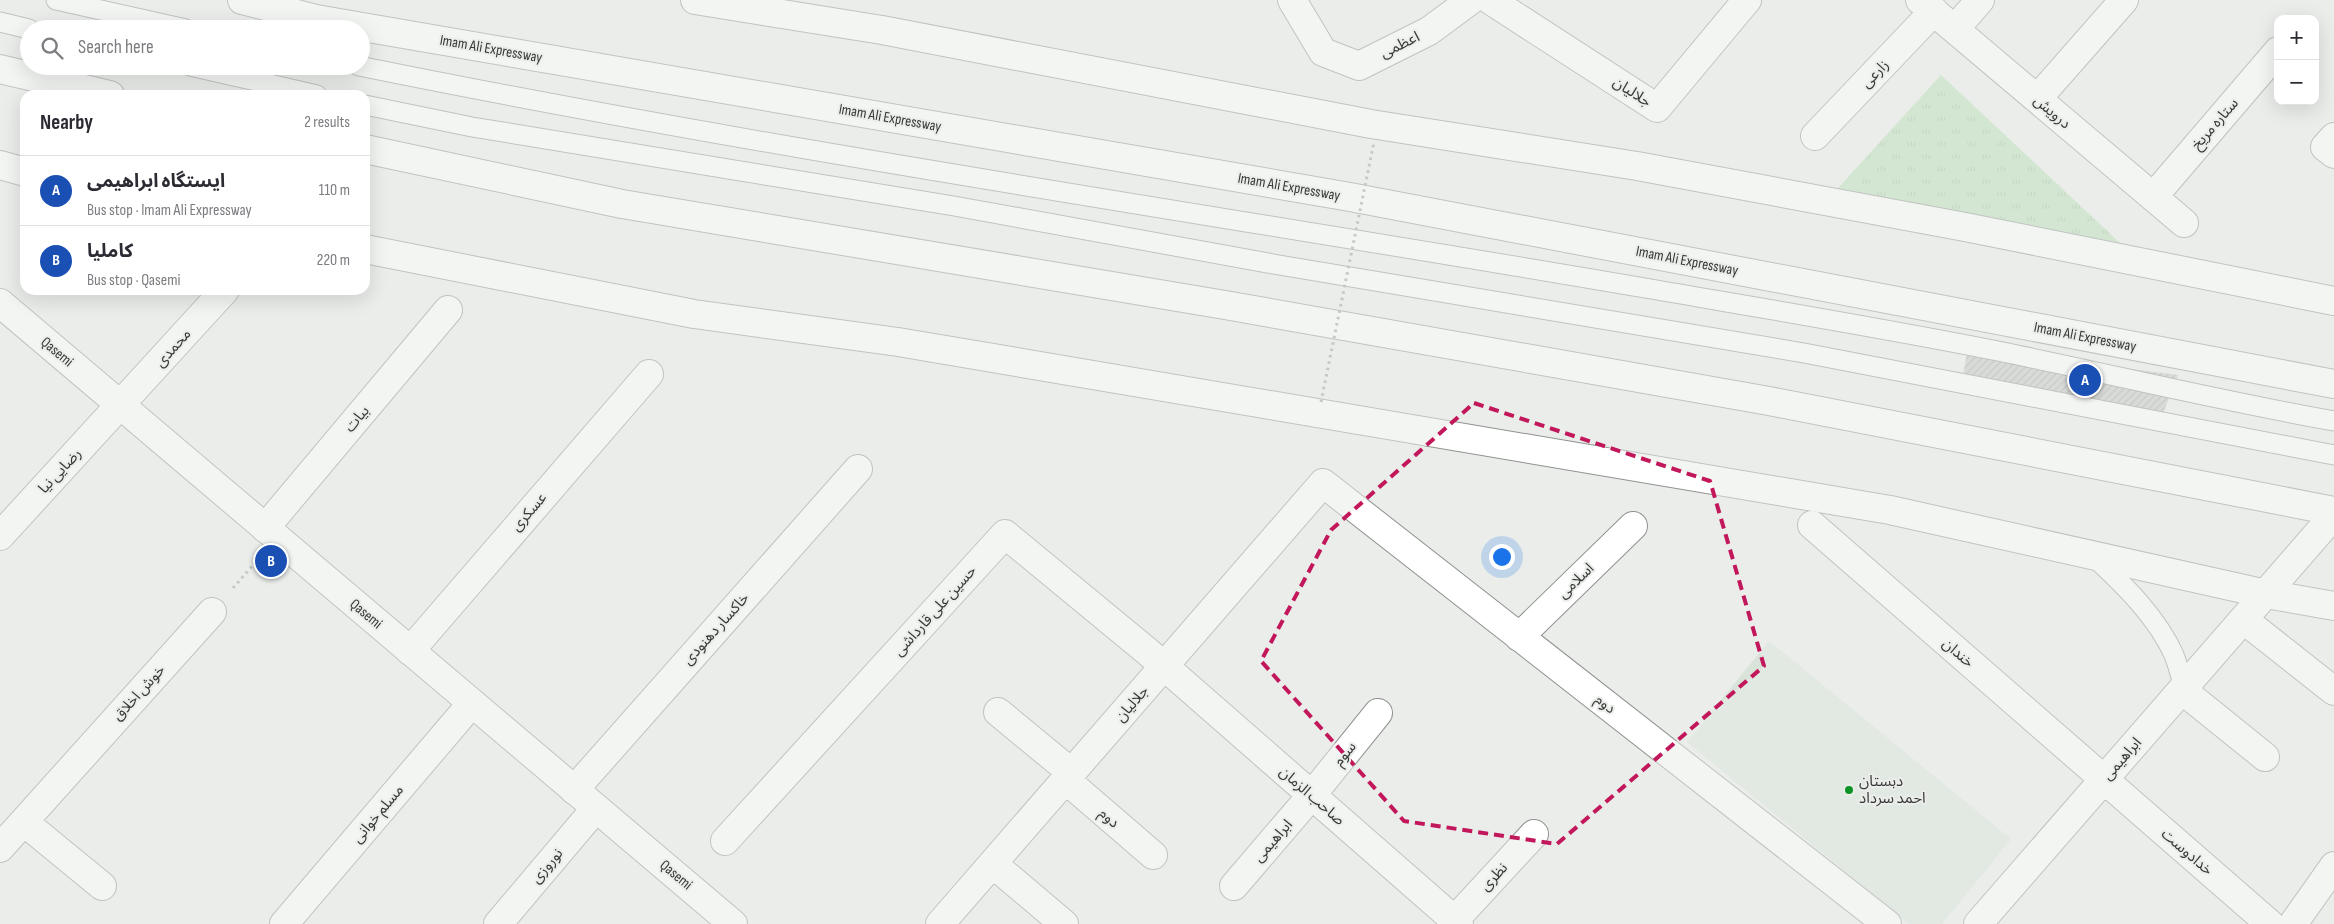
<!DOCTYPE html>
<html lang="en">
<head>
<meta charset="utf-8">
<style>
  body { margin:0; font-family:"Sofia Sans Condensed","Noto Sans Arabic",sans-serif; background:#f7f7f7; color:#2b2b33 }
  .controls { position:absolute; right:15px; top:15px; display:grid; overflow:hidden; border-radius:10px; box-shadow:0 5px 20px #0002 }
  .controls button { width:45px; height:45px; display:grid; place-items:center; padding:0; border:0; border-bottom:1px solid #e1e1e2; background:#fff; color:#2b2b33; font:25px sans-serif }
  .you { position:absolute; left:1501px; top:556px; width:18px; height:18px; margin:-12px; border:4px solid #fff; border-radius:50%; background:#1a73e8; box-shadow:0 0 0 8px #1a73e833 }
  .badge { display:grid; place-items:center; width:32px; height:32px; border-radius:50%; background:#1a73e8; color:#fff; font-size:16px; font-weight:700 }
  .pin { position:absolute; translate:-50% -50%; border:2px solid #fff; box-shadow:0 1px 5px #0006 }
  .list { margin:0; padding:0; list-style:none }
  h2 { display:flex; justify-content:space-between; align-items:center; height:65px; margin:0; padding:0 20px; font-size:21px }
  h2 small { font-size:16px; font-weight:400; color:#7c7c81 }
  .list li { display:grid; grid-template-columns:32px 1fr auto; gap:15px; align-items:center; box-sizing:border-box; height:70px; padding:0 20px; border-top:1px solid #e1e1e2 }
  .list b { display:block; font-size:19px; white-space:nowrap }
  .list p { margin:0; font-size:16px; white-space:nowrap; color:#7c7c81 }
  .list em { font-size:16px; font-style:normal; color:#7c7c81 }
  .icon { flex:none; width:28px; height:28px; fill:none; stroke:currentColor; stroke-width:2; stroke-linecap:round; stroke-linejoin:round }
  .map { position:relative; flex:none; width:2334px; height:924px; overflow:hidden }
  .search { position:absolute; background:#fff; box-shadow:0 5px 20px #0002; left:20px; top:20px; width:350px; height:55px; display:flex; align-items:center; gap:12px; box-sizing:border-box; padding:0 18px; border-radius:28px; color:#7c7c81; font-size:19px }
  .panel { position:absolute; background:#fff; box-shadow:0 5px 20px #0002; left:20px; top:90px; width:350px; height:205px; border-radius:15px }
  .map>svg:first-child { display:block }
  .built { fill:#dae3d9 }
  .grass { fill:url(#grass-tufts) }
  .building { fill:url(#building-hatch) }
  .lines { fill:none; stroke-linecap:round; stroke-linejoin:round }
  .service-casing { stroke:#8f928f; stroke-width:21 }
  .minor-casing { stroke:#8f928f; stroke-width:30 }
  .secondary-casing { stroke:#8f928f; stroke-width:30 }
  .trunk-casing { stroke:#8f928f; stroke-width:30 }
  .path { stroke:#999b99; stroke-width:3; stroke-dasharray:2.5 4; stroke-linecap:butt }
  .service { stroke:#fff; stroke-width:19 }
  .minor { stroke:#fff; stroke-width:28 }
  .secondary { stroke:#fff; stroke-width:28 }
  .trunk { stroke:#fff; stroke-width:28 }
  .path-bridge { stroke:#999b99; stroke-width:3; stroke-dasharray:2.5 4; stroke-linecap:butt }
  .marked { fill:none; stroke:#c2185b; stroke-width:4; stroke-dasharray:10 6; stroke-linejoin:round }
  .poi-dot { fill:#0c9326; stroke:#eaedea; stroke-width:2 }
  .labels { text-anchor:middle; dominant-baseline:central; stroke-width:4; stroke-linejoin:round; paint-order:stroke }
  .street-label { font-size:15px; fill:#363736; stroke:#eaedea }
  .poi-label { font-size:15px; fill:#363736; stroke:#eaedea; text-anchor:start }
</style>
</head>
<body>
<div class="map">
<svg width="2334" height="924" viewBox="0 0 2334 924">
  <defs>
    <pattern id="grass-tufts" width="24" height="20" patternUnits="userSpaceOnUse" patternTransform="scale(1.25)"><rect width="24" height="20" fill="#b8deb7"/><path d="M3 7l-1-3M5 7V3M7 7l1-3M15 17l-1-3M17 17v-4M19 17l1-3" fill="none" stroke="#9fbf9e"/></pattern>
    <pattern id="building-hatch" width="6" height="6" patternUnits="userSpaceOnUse" patternTransform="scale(1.25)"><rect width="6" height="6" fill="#c3c6c2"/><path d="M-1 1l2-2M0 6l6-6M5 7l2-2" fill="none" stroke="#9fa29e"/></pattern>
  </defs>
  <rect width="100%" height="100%" fill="#eaedea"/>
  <path class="built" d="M1769 641 2011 839 1942 924H1909L1687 742Z"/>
  <path class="grass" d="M1941 75 2135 257 1829 198Z"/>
  <path class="building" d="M1968 348 2178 375 2162 416 1962 381Z"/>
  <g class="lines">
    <g class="service-casing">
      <path id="service" d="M56 0 186 29
        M0 22 29 29
        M190 66 317 95
        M359 66C787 153 1220 215 1651 289 1767 309 1883 328 1998 351 2110 374 2221 401 2334 421
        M365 105 472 127 954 206 1279 265 1804 353 2334 455
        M2094 557C2124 585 2157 617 2174 655 2178 665 2181 677 2184 688"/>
    </g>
    <g class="minor-casing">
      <path id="minor" d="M1292 0 1323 52 1359 66 1429 31 1471 0
        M1490 0 1657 108 1747 0
        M1920 0 2184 223
        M1955 29 1980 0
        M2037 99 2124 0
        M1815 136 1934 11
        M2334 137 2325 147 2334 154
        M2153 197 2278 51
        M1812 525 2270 924
        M265 528 448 310
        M0 536 225 290
        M2244 620 2334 691
        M1519 637 1633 526
        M410 651 649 374
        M2182 690 2265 757
        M998 712 1072 773
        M1066 780 1153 855
        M574 790 858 469
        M24 822 102 886
        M725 841 1005 534 1148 652 1459 924
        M0 848 212 612
        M993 864 1064 924
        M1234 886 1311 796 1378 713
        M284 924 472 703
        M498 924 596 808
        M940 924 1323 483 1887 924
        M1451 924 1534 834
        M1978 924 2334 515
        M2293 924 2334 866"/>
    </g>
    <g class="secondary-casing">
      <path id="secondary" d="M0 303 733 924"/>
    </g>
    <g class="trunk-casing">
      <path id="trunk" d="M242 0 316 19 1350 197 2334 384
        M695 0 882 30 1371 124 1637 166 1965 227 2334 301
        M0 69 110 95
        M365 149 622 204 1225 305 1769 401 2334 511
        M0 165 25 172
        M365 249 694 314 898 342 1890 510 2266 594 2334 606"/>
    </g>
    <path class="path" d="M233 588 255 563"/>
    <use href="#service" class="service"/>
    <use href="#minor" class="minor"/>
    <use href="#secondary" class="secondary"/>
    <use href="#trunk" class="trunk"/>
    <path class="path-bridge" d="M1321 402 1374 142"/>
  </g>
  <path d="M0 0H2334V924H0ZM1474 403 1710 481 1764 666 1557 844 1404 821 1261 661 1331 530Z" fill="#eaedea" fill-opacity=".55" fill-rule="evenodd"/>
  <path class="marked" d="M1474 403 1710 481 1764 666 1557 844 1404 821 1261 661 1331 530Z"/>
  <circle class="poi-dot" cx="1849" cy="790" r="5"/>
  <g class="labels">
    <g class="street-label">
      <text transform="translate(1400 45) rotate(-26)">اعظمی</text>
      <text transform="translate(491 49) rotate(10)">Imam Ali Expressway</text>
      <text transform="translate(1875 74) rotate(-46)">زارعی</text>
      <text transform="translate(1632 92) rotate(33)">جلالیان</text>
      <text transform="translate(2052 112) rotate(40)">درویش</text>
      <text transform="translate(890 118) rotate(10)">Imam Ali Expressway</text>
      <text transform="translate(2215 124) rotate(-49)">ستاره مریخ</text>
      <text transform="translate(1289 187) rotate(10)">Imam Ali Expressway</text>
      <text transform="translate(1687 261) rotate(11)">Imam Ali Expressway</text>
      <text transform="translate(2085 337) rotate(11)">Imam Ali Expressway</text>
      <text transform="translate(173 348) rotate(-48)">محمدی</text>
      <text transform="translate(57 352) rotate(40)">Qasemi</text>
      <text transform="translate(357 419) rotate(-50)">بیات</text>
      <text transform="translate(60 471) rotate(-47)">رضایی نیا</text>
      <text transform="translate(529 512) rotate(-49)">عسکری</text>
      <text transform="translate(1576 581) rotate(-44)">اسلامی</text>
      <text transform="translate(935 611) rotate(-48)">حسین علی قارداشی</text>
      <text transform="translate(366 614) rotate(40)">Qasemi</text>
      <text transform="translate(716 629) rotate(-48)">خاکسار دهنودی</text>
      <text transform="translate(1958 653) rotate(41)">خندان</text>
      <text transform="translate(139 693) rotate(-48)">خوش اخلاق</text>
      <text transform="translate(1132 704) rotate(-49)">جلالیان</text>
      <text transform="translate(1605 704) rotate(38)">دوم</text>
      <text transform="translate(1345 754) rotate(-51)">سوم</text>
      <text transform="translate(2122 759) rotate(-49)">ابراهیمی</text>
      <text transform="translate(1312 796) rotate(41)">صاحب الزمان</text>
      <text transform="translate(378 814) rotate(-50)">مسلم خوانی</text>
      <text transform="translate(1109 818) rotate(41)">دوم</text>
      <text transform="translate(1273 841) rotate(-49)">ابراهیمی</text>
      <text transform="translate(2187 852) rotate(41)">خدادوست</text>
      <text transform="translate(547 866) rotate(-50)">نوروزی</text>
      <text transform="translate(676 875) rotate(40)">Qasemi</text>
      <text transform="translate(1494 877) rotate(-47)">نظری</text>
    </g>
    <g class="poi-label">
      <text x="1859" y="781">دبستان<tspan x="1859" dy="17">احمد سرداد</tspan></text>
    </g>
  </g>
</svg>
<div class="controls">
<button>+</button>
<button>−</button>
</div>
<div class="you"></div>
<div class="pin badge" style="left:2085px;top:380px;background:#1a4fb4">A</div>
<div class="pin badge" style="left:271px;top:561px;background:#1a4fb4">B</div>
<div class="search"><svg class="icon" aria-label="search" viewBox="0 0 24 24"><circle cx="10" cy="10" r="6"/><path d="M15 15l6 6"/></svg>Search here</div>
<section class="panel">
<h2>Nearby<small>2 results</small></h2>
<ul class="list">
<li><span class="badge" style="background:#1a4fb4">A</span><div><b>ایستگاه ابراهیمی</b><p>Bus stop · Imam Ali Expressway</p></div><em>110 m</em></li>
<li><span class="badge" style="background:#1a4fb4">B</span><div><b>کاملیا</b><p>Bus stop · Qasemi</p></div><em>220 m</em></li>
</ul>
</section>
</div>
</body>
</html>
